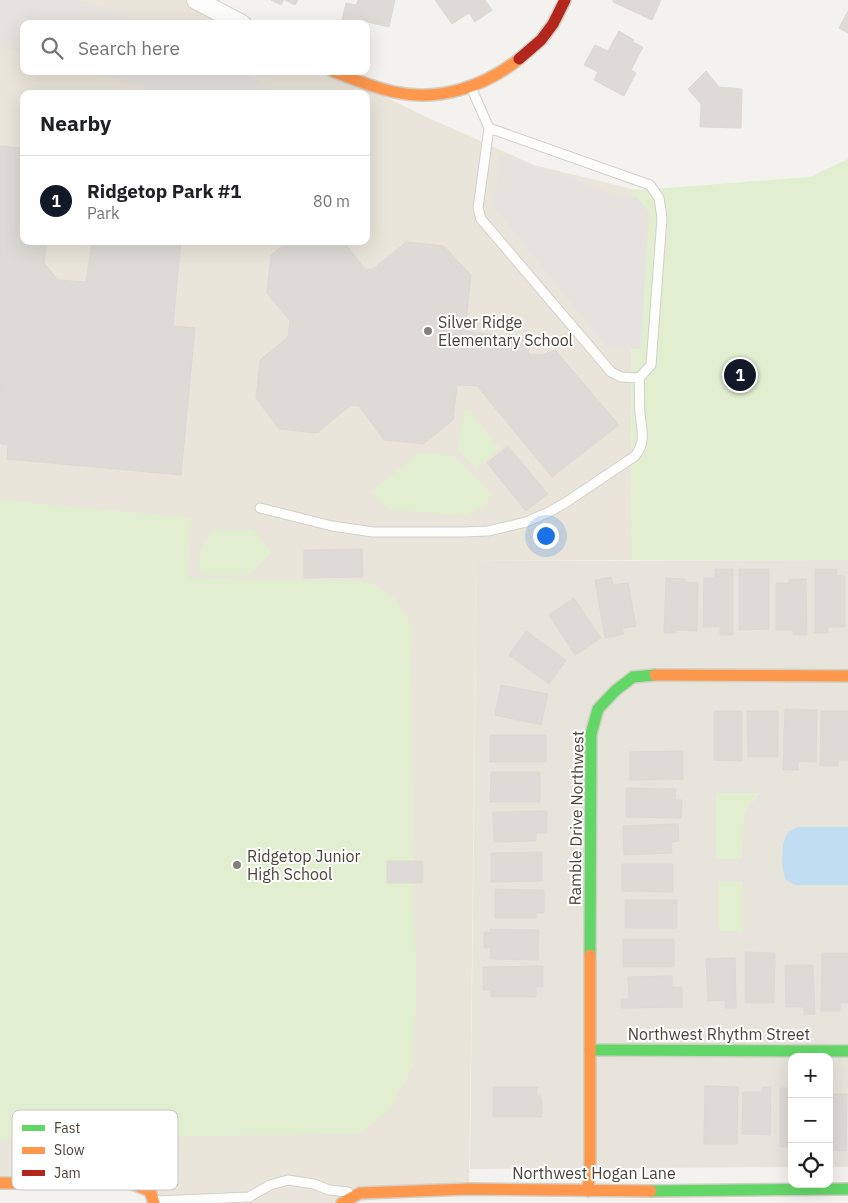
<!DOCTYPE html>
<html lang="en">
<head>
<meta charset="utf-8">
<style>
  body { margin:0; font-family:"IBM Plex Sans",sans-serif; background:#f6f6f6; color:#202124 }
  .controls { position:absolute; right:15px; bottom:15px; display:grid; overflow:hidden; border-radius:10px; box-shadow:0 5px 20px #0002 }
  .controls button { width:45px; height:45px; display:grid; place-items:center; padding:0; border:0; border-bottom:1px solid #e0e0e0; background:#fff; color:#202124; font:25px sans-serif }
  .you { position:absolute; left:545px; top:535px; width:18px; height:18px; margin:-12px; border:4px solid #fff; border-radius:50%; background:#1a73e8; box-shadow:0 0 0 8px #1a73e833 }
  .badge { display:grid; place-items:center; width:32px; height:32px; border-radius:50%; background:#111827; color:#fff; font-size:16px; font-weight:700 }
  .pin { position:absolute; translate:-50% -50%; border:2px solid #fff; box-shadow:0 1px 5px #0006 }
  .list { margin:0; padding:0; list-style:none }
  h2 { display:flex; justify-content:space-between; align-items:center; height:65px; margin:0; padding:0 20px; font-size:21px }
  h2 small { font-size:16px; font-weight:400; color:#757577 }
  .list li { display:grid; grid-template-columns:32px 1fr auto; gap:15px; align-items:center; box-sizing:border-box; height:90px; padding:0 20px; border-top:1px solid #e0e0e0 }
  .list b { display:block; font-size:19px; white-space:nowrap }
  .list p { margin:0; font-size:16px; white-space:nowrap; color:#757577 }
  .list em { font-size:16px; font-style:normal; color:#757577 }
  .icon { flex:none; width:28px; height:28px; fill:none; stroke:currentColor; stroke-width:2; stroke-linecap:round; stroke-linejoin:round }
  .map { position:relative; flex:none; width:848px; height:1203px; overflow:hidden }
  .search { position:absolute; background:#fff; box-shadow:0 5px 20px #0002; left:20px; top:20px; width:350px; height:55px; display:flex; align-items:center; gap:12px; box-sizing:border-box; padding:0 18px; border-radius:10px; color:#757577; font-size:19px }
  .panel { position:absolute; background:#fff; box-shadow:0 5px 20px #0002; left:20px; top:90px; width:350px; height:155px; border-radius:10px }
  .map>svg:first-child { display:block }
  .residential { fill:#e7e4dc }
  .education { fill:#eae5da; fill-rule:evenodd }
  .green { fill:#e1eecf }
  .parking { fill:#e6e3df }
  .water { fill:#c0ddf1 }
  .building { fill:#dedbd6; stroke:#dcd9d4 }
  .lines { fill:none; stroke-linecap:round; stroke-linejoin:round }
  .lane-casing { stroke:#d2d0cb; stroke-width:11 }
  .street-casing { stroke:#d2d0cb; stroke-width:20 }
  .fast-casing { stroke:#d3cfc5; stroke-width:14 }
  .slow-casing { stroke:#d3cfc5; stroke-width:14 }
  .jam-casing { stroke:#d3cfc5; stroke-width:14 }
  .lane { stroke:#fdfdfc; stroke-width:9 }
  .street { stroke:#fdfdfc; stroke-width:18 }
  .fast { stroke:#63d668; stroke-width:11 }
  .slow { stroke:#ff974d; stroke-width:11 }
  .jam { stroke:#b3261e; stroke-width:11 }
  .poi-dot { fill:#868178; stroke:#fff; stroke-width:2 }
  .labels { text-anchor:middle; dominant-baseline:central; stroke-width:4; stroke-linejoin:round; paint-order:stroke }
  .poi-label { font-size:16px; fill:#4b4439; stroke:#fff; text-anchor:start }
  .street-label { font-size:16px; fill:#4b4439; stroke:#fff }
  .key { fill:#fff; stroke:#c9c7c4; stroke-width:1 }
  .key-label { font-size:14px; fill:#4b4439 }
</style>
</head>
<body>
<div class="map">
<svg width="848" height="1203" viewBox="0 0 848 1203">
  <rect width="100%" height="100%" fill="#f4f2ee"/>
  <path class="residential" d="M848 560V1167H829V1057H792V1167L470 1169 477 561Z"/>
  <path class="education" d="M0 0H196L242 24H24V71H331L429 118 534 165 632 189 631 560 477 561 469 1189 342 1203H154L150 1191 0 1183ZM24 94H366V241H24Z"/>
  <path class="green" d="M848 159V560H631L632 189 640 190 810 177Z
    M468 408 500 449 476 468 458 450 463 411Z
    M419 453 453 456 491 493 488 504 466 515 388 509 371 492Z
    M0 500 191 518 188 578 369 582 394 597 413 628 411 658 416 987 414 1065 390 1109 360 1133 0 1140Z
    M214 530H253L272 552 249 575 198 574 200 550Z
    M716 793H760L747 810 744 818 742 859H716Z
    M719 882H743V931H719Z"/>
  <path class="parking" d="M0 0H78L148 24H24V52L11 49 0 48Z
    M92 71H242L281 94H159L152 91Z
    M499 155 561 174 614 195 637 197 649 212 641 349 608 348 494 207Z"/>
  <path class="water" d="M798 827H848V885H795L785 879 782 864 783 844 788 832Z"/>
  <path class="building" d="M271 0H284L281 5Z
    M285 0H298L295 5Z
    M358 0H395L389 27 363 21 362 24H341L346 3 356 5Z
    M435 0H485L492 10 475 22 469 13 452 24Z
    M613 0H661L652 20 613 2Z
    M848 11V33L839 28Z
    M619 31 634 40 633 42 643 47 631 70 636 73 624 96 594 80 598 72 584 65 595 45 608 51Z
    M706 71 719 87 742 89 741 128 700 127 701 104 688 89Z
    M0 146 24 148V241H47L44 263 58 280 86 282 92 241H181L173 326 195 328 181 475 7 459 8 445 0 444V393L1 380H0Z
    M288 241H343L365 269H373L406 242 444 246 471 275 465 331 530 339 528 354 542 355 555 350 619 425 552 477 477 386 457 385 453 420 423 444 384 440 359 406 351 405 317 433 279 429 256 398 260 360 288 337 290 321 267 293 271 255Z
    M508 446 548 494 526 511 487 463Z
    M362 549 363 577 304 578V550Z
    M715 569H733V635H720V627H703L704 578H715Z
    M739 569H769V629L739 630Z
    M815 569H837V576H845V627H828V633H815Z
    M611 577 613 585 628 583 636 626 622 628 624 634 605 638 595 580Z
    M666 578 685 579V582L698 583 697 631 676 630V633H664Z
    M789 579H806L807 635H793V630H776V583H789Z
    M574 598 601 638 575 655 549 615Z
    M526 631 566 660 549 684 509 655Z
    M501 685 548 694 541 725 495 715Z
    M785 709 817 710 816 762 798 761V770H783Z
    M714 711H742V761L714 760Z
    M747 711H778V757H748Z
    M821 711H848V760H838V766H820Z
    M490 735H546V762H490Z
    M683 751V779L630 780V752Z
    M491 772H540V802H490Z
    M626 788 676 789 675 800H682L681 818 626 817Z
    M547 811V833H536V841L494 842 493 812Z
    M678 824 679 841 671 842 672 853 624 855 623 826Z
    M542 852V881L491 882V853Z
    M387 861H423V883H387Z
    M622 864H673V892L622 891Z
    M495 889 544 890V913H536V918H495Z
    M625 900H677V928H625Z
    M490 929 539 930 538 960 490 959 491 948H484V932H490Z
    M623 939H674V967H623Z
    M745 952 775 953 774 1003H745Z
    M822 953H848V1003H840V1011H821Z
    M735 958 736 1008H725V1000L708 1001 706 959Z
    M785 965H813L815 1014 804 1015V1007H786Z
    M543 966V987H536V997H491V990H483V967Z
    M672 976V987H682V1007L621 1008V999H629L628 977Z
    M705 1086 738 1087 737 1144H704Z
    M493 1087H537V1096H541V1102H542V1117H493Z
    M762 1087H771L770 1135 742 1134 743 1092H762Z
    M780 1088H792V1147H780Z
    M829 1094H847L846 1151 829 1150Z"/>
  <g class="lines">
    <g class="lane-casing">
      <path id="lane" d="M471 87 489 128 478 208 481 219 590 347 611 372 621 377 639 378 651 365 662 218 659 198 650 185 489 128
        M260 508 332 526 373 532H463L488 531 526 522 549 512 565 503 635 456C646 442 642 431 640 414 639 402 640 390 639 378
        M156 1201 249 1197 270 1185 288 1180 314 1184 329 1190 348 1192"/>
    </g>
    <g class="street-casing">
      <path id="street" d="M196 0 242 24"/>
    </g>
    <g class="fast-casing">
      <path id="fast" d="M590 955 591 734 598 709 615 691 633 677 655 675
        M590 1050 848 1051
        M651 1191 848 1189"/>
    </g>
    <g class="slow-casing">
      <path id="slow" d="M332 71C352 79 372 87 394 92 438 102 484 87 519 59
        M655 675 848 676
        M0 1183H130L150 1191 154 1203
        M588 1191 590 1161V955
        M342 1203 360 1193 469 1189 651 1191"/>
    </g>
    <g class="jam-casing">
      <path id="jam" d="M519 59 541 40 553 24 565 0"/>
    </g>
    <use href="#lane" class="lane"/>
    <use href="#street" class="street"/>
    <use href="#fast" class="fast"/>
    <use href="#slow" class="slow"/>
    <use href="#jam" class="jam"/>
  </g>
  <g class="poi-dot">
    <circle cx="428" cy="331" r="5"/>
    <circle cx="237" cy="865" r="5"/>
  </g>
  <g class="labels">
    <g class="poi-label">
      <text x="438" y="322">Silver Ridge<tspan x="438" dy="18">Elementary School</tspan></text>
      <text x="247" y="856">Ridgetop Junior<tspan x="247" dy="18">High School</tspan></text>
    </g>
    <g class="street-label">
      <text transform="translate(576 818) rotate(-89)">Ramble Drive Northwest</text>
      <text x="719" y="1034">Northwest Rhythm Street</text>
      <text x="594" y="1173">Northwest Hogan Lane</text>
    </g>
  </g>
  <rect x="12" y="1110" width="166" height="80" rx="8" class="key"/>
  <rect x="22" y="1125" width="23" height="6" fill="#63d668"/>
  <rect x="22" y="1147" width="23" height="7" fill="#ff974d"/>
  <rect x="22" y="1170" width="23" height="6" fill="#b3261e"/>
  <g class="key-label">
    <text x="54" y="1133">Fast</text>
    <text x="54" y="1155">Slow</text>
    <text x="54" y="1178">Jam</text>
  </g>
</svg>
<div class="controls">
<button>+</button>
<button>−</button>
<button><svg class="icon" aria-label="locate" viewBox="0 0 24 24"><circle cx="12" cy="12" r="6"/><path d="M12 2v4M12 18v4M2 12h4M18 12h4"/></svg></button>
</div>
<div class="you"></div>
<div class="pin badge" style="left:740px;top:375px">1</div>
<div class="search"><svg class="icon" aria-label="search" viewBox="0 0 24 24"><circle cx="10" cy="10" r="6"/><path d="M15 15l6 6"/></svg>Search here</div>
<section class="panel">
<h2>Nearby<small></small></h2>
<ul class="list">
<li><span class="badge">1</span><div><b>Ridgetop Park #1</b><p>Park</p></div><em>80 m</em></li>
</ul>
</section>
</div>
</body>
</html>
